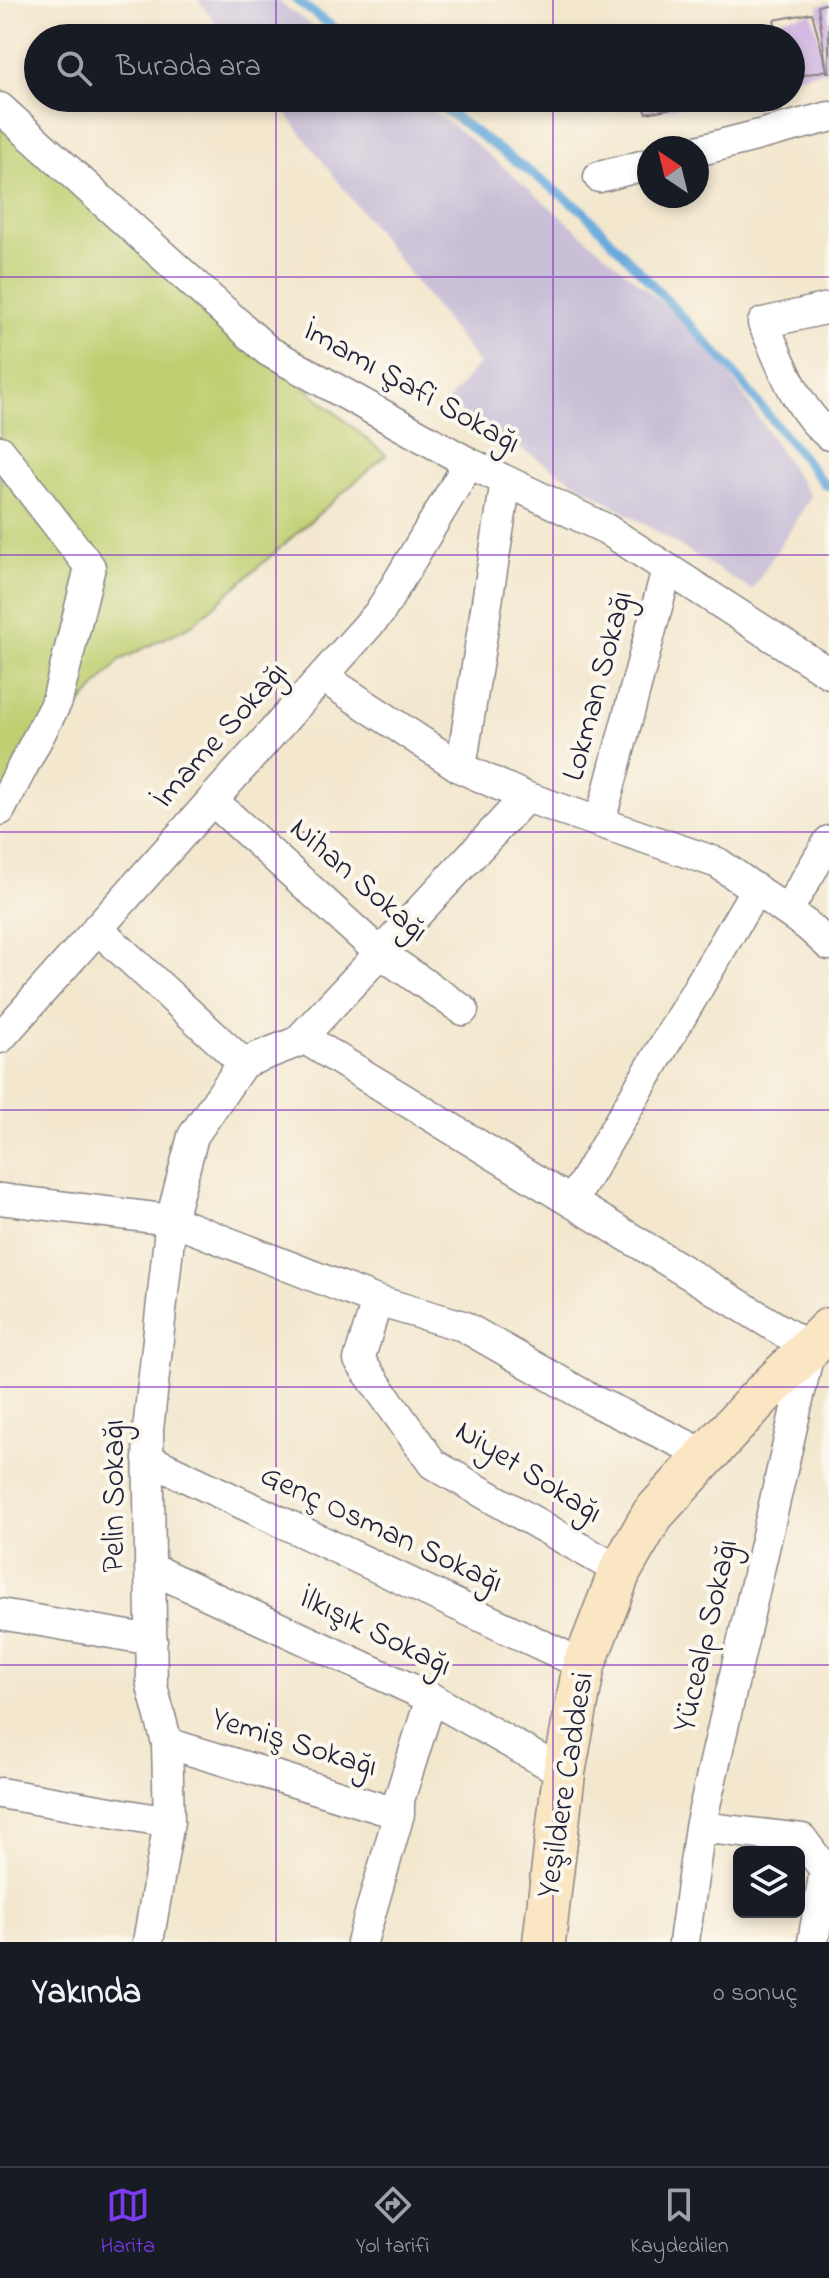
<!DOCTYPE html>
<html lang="tr">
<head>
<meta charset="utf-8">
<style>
  body { margin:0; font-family:"Indie Flower",sans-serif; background:#20242c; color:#f1f3f6 }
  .controls { position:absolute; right:24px; bottom:24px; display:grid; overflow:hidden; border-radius:12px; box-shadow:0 4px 12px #0003 }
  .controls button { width:72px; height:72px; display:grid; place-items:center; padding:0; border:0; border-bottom:2px solid #363941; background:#171b24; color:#f1f3f6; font:40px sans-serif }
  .compass { position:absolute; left:637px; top:136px; width:72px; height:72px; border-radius:50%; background:#171b24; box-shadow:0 4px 12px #0003; rotate:325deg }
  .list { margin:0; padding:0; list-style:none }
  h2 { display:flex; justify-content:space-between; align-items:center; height:104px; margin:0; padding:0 32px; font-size:34px }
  h2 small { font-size:26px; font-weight:400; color:#9ea1a6 }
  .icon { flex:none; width:44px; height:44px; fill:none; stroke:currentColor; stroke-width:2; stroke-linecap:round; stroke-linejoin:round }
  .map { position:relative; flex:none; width:829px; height:1942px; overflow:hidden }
  .search { position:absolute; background:#171b24; box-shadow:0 4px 12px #0003; left:24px; right:24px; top:24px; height:88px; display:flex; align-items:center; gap:20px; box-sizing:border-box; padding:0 28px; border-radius:44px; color:#9ea1a6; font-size:30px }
  .sheet { height:224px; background:#171b24 }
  nav { display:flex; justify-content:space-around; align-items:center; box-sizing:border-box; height:112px; border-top:2px solid #363941; background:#171b24; font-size:22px; color:#9ea1a6 }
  nav a { display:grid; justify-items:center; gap:4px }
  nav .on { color:#7c3aed }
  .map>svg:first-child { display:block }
  .industrial { fill:#c9bfd7 }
  .green { fill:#bfce70; stroke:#707856; stroke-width:2 }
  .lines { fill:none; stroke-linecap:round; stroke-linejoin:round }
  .stream { stroke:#67aadc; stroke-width:9 }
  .building { fill:#cfb3e1 }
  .street-casing { stroke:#8a8484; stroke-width:33 }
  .secondary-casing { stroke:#8a8484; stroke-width:45 }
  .street { stroke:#fff; stroke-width:30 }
  .secondary { stroke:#fbe6c4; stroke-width:42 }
  .grid { fill:none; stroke:#7b2cbf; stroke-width:2; stroke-opacity:0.55 }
  .labels { text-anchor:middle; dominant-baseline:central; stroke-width:8; stroke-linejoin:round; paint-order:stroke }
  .street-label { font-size:32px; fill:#22223b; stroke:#fbf7ec }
</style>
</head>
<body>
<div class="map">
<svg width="829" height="1942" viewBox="0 0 829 1942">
  <rect width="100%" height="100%" fill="#fbf7ec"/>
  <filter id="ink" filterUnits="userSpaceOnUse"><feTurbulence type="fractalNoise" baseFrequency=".0125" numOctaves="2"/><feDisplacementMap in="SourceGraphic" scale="16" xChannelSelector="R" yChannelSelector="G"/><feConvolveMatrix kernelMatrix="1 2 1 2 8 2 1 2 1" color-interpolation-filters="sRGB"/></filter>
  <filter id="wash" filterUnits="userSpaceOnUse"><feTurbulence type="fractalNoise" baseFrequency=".006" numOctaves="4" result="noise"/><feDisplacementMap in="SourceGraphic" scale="32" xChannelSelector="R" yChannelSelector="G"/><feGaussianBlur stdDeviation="1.8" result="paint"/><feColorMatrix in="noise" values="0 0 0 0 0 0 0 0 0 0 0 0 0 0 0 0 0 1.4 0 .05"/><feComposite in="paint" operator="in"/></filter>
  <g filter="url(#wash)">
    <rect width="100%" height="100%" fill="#f3e7ce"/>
    <path class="industrial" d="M198 0H276L329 38H227Z
      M274 98H414L463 133 708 342 811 497 752 590 446 403 479 364Z"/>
    <path class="green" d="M0 88 144 253 386 455 192 625 120 660 0 795Z"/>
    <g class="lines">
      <path class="stream" d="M296 0 348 38
        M429 98 582 210 727 364 825 485 829 486"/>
    </g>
    <g id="blocks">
      <path class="building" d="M829 3V72H827L818 6Z
        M812 13 827 70 791 78V38H779L774 20Z
        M771 30 772 38H725V36Z
        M643 98H701V100L694 101 695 104 646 113Z"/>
    </g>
  </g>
  <g filter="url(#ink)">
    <use href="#blocks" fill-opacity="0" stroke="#8a8484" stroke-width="2"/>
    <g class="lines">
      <g class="street-casing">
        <path id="street" d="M0 108 268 351 469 463 606 529 829 673
          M697 151 829 117
          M599 177 649 164
          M829 308 763 323C781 361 795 408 829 435
          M0 451 90 567 57 701 0 810
          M506 481 461 768 526 797 297 1042 243 1063 193 1136 171 1220 377 1301 463 1326 596 1402 707 1455
          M323 677 461 768
          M526 797 718 863 808 926 829 945
          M212 800 380 953 463 1010
          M600 822 667 569
          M787 911 829 841
          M97 928 243 1063
          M302 1037 810 1348 700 1827 684 1942
          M0 1038 380 612 469 463
          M0 1199 171 1220 148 1430 152 1686 167 1743 169 1822 148 1942
          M572 1202 756 889
          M377 1301 359 1360 433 1464 620 1571
          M148 1459 584 1665
          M150 1568 431 1698 564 1773
          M0 1614 152 1640
          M167 1743 399 1814
          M0 1793 169 1822
          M700 1827 802 1839 825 1870 813 1942
          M362 1942 399 1814V1800L431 1698"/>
      </g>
      <g class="secondary-casing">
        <path id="secondary" d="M544 1942 564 1773 584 1665 620 1571 653 1514 759 1398 829 1329"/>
      </g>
      <use href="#street" class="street"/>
      <use href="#secondary" class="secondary"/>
    </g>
  </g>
  <path class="grid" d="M276 0V38M553 0V38M276 98V1942M553 98V1942M0 277H829M0 555H829M0 832H829M0 1110H829M0 1387H829M0 1665H829"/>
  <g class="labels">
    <g class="street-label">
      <text transform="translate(411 388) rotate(29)">İmamı Şafi Sokağı</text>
      <text transform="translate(599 686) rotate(-75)">Lokman Sokağı</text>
      <text transform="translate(221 736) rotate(-48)">İmame Sokağı</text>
      <text transform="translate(358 881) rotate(41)">Nihan Sokağı</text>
      <text transform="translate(528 1473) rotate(32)">Niyet Sokağı</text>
      <text transform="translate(115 1496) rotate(-90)">Pelin Sokağı</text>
      <text transform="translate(381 1530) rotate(25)">Genç Osman Sokağı</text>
      <text transform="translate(375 1633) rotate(26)">İlkışık Sokağı</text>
      <text transform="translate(707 1636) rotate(-77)">Yücealp Sokağı</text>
      <text transform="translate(294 1744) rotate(17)">Yemiş Sokağı</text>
      <text transform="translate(567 1785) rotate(-81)">Yeşildere Caddesi</text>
    </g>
  </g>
</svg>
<div class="controls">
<button><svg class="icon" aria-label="layers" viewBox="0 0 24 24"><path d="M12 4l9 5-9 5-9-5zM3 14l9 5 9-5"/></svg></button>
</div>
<svg class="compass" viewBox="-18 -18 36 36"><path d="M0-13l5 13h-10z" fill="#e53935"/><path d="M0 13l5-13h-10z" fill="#9ea1a6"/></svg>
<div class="search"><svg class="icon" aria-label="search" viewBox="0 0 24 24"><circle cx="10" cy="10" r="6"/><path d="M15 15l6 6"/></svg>Burada ara</div>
</div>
<section class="sheet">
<h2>Yakında<small>0 sonuç</small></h2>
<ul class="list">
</ul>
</section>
<nav>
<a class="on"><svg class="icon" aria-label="map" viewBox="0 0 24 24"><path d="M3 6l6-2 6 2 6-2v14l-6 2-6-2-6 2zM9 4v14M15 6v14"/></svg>Harita</a>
<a><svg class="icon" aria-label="directions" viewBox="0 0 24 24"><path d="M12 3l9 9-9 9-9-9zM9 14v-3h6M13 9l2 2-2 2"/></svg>Yol tarifi</a>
<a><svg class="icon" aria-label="saved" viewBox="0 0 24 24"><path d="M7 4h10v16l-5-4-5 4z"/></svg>Kaydedilen</a>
</nav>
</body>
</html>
